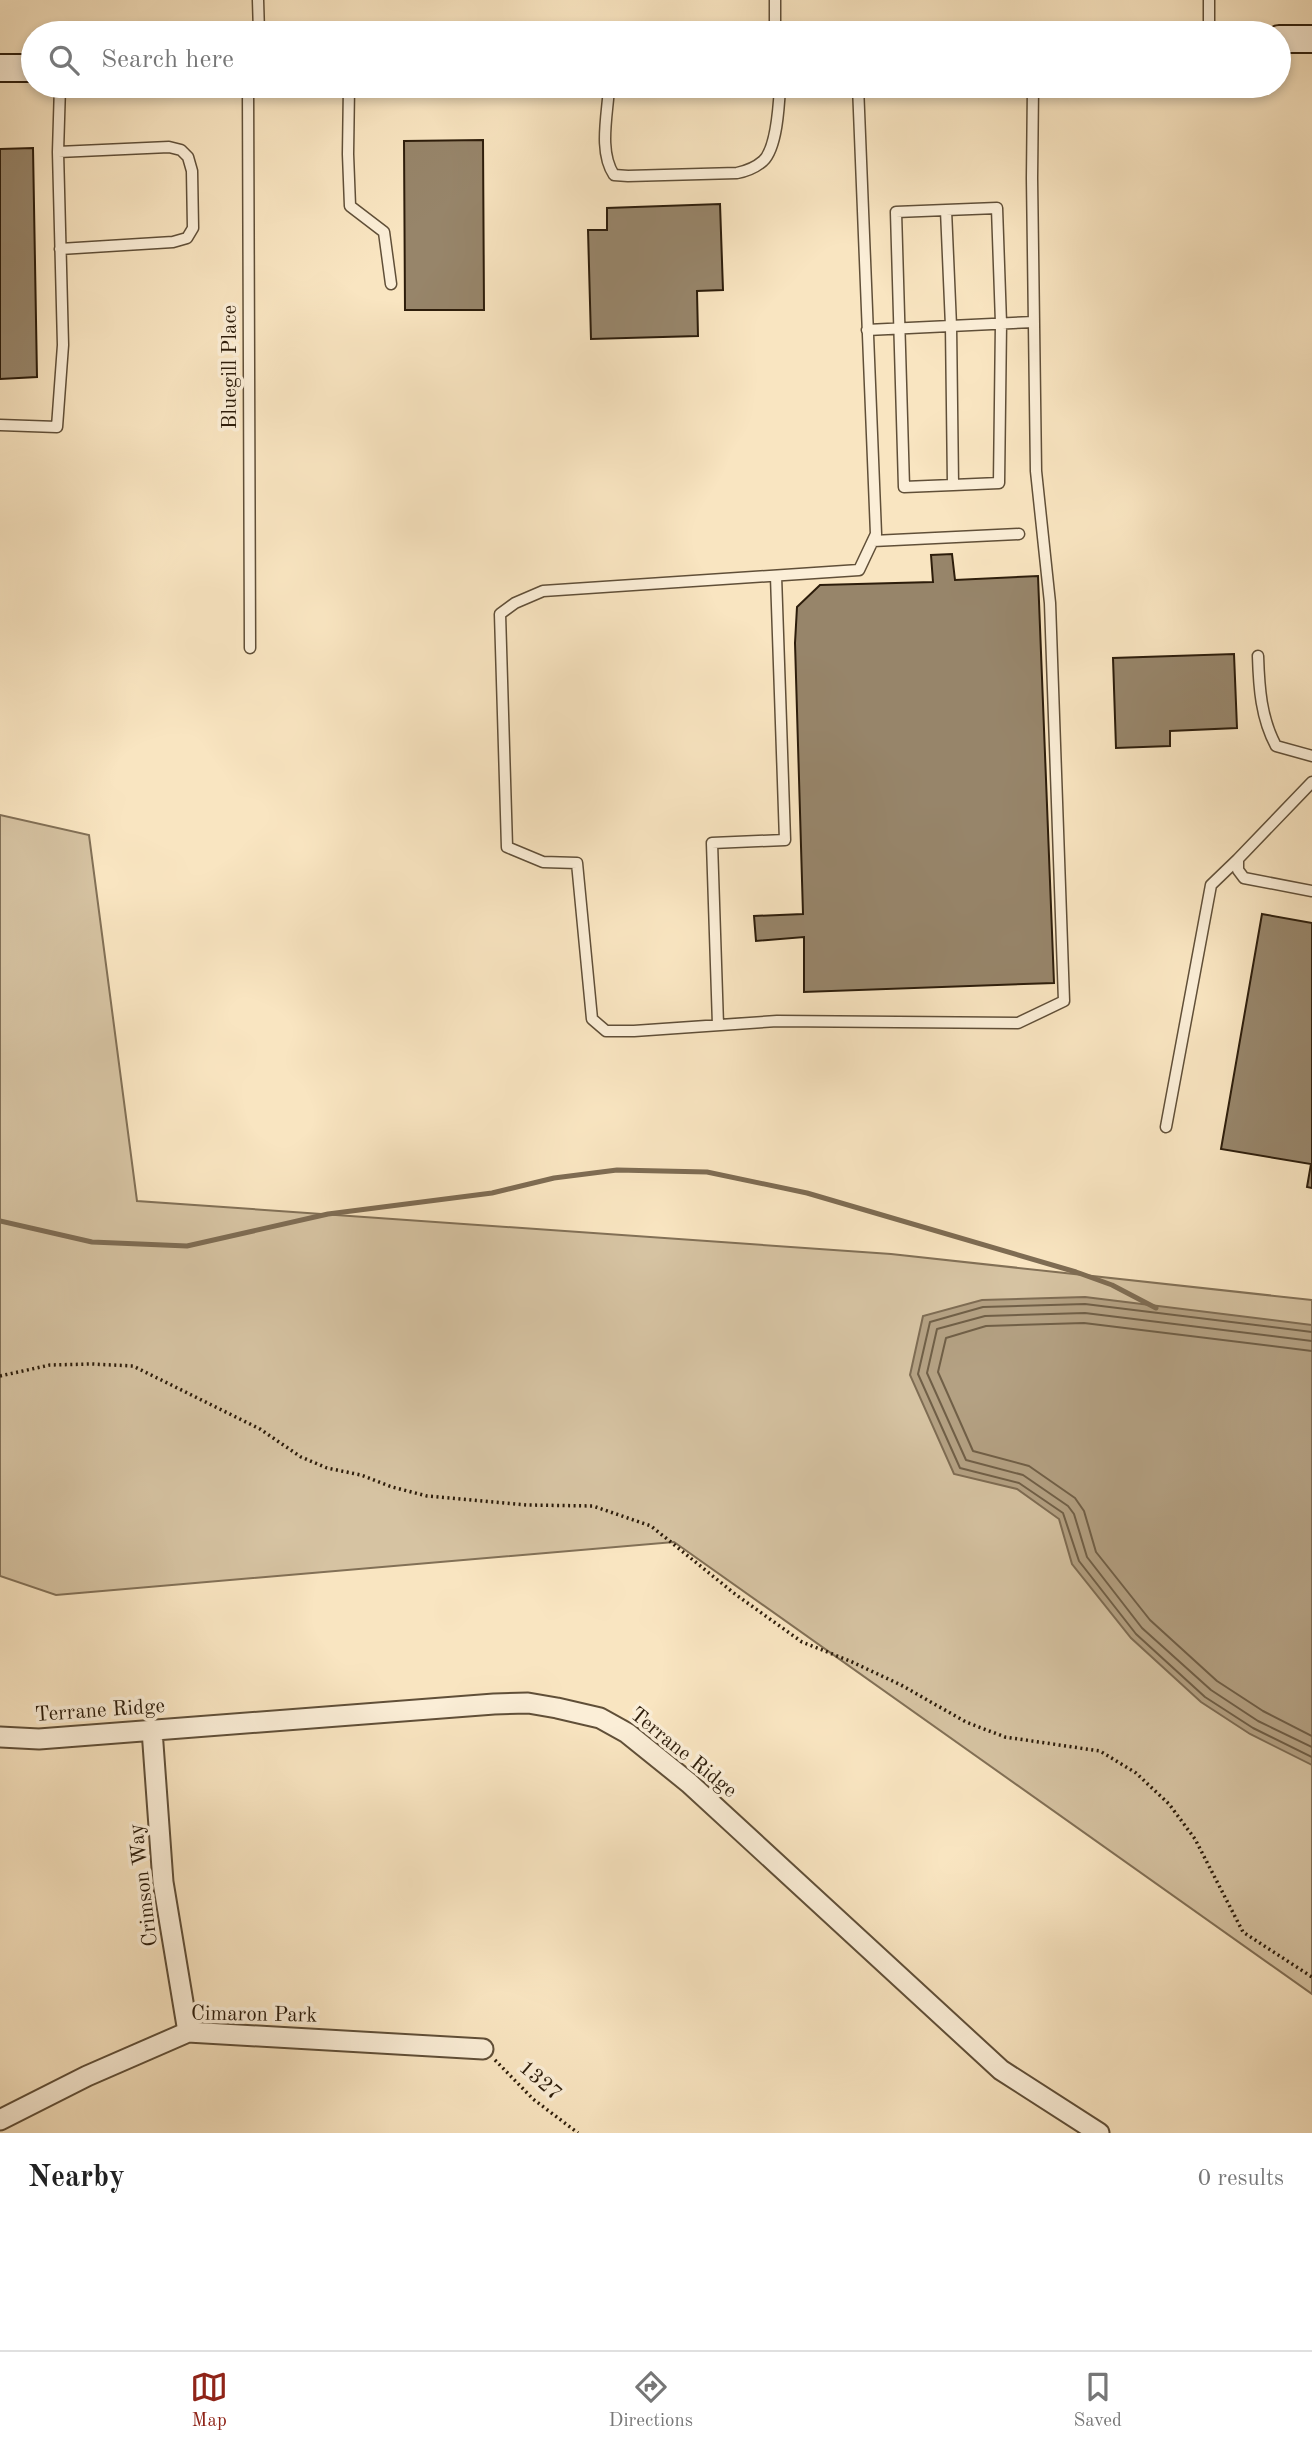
<!DOCTYPE html>
<html lang="en">
<head>
<meta charset="utf-8">
<style>
  body { margin:0; font-family:"Old Standard TT",serif; background:#f2f2f2; color:#222 }
  .list { margin:0; padding:0; list-style:none }
  h2 { display:flex; justify-content:space-between; align-items:center; height:91px; margin:0; padding:0 28px; font-size:30px }
  h2 small { font-size:23px; font-weight:400; color:#767676 }
  .icon { flex:none; width:38px; height:38px; fill:none; stroke:currentColor; stroke-width:2; stroke-linecap:round; stroke-linejoin:round }
  .map { position:relative; flex:none; width:1312px; height:2133px; overflow:hidden }
  .search { position:absolute; background:#fff; box-shadow:0 4px 10px #0003; left:21px; right:21px; top:21px; height:77px; display:flex; align-items:center; gap:18px; box-sizing:border-box; padding:0 24px; border-radius:38px; color:#767676; font-size:26px }
  .sheet { height:217px; background:#fff }
  nav { display:flex; justify-content:space-around; align-items:center; box-sizing:border-box; height:98px; border-top:2px solid #e0e0e0; background:#fff; font-size:19px; color:#767676 }
  nav a { display:grid; justify-items:center; gap:4px }
  nav .on { color:#8f2418 }
  .map>svg:first-child { display:block }
  .green { fill:#d6c3a2; stroke:#827056; stroke-width:2 }
  .water { fill:#b4a183; stroke:#7e6c53; stroke-width:2 }
  .lines { fill:none; stroke-linecap:round; stroke-linejoin:round }
  .shore { stroke:#705f47; stroke-width:2 }
  .stream { stroke:#7e6c53; stroke-width:5 }
  .building { fill:#97856a; stroke:#2d1d0b; stroke-width:2 }
  .lane-casing { stroke:#604f38; stroke-width:13 }
  .street-casing { stroke:#604f38; stroke-width:23 }
  .secondary-casing { stroke:#2d1d0b; stroke-width:30 }
  .path { stroke:#2d1d0b; stroke-width:3.5; stroke-dasharray:2 3.5; stroke-linecap:butt }
  .lane { stroke:#fbeed7; stroke-width:10 }
  .street { stroke:#fbeed7; stroke-width:19 }
  .secondary { stroke:#fbeed7; stroke-width:26 }
  .labels { text-anchor:middle; dominant-baseline:central; stroke-width:7; stroke-linejoin:round; paint-order:stroke }
  .street-label { font-size:21px; fill:#2d1d0b; stroke:#fbeed7 }
</style>
</head>
<body>
<div class="map">
<svg width="1312" height="2133" viewBox="0 0 1312 2133">
  <rect width="100%" height="100%" fill="#f9e5c1"/>
  <filter id="stains"><feTurbulence type="fractalNoise" baseFrequency=".00286" numOctaves="4"/><feColorMatrix values="0 0 0 0 .2 0 0 0 0 .09 0 0 0 0 .02 0 0 0 .5 -.17"/></filter>
  <radialGradient id="worn" r=".72"><stop offset=".6" stop-color="#630" stop-opacity="0"/><stop offset="1" stop-color="#630" stop-opacity=".3"/></radialGradient>
  <path class="green" d="M0 815 89 835 137 1201 891 1254 1312 1300V1994L674 1542 56 1595 0 1576Z"/>
  <path class="water" d="M1085 1297 1312 1325V1765L1250 1734 1201 1702 1131 1638 1072 1564 1059 1519 1017 1489 954 1474 910 1375 923 1316 982 1300Z"/>
  <g class="lines">
    <path class="shore" d="M1312 1332 1085 1304 983 1307 930 1322 918 1374 960 1468 1019 1483 1063 1513 1079 1561 1136 1634 1205 1697 1253 1728 1312 1757
      M1312 1341 1085 1313 985 1316 937 1329 927 1373 966 1460 1023 1475 1068 1506 1074 1514 1087 1557 1142 1628 1211 1690 1258 1721 1312 1747
      M1312 1351 1084 1323 986 1326 946 1338 938 1372 973 1451 1029 1466 1075 1498 1084 1511 1096 1552 1150 1620 1217 1681 1263 1711 1312 1736"/>
    <path class="stream" d="M0 1221 92 1242 187 1246 328 1214 492 1193 554 1178 617 1170 707 1172 807 1193 1076 1272 1112 1285 1156 1308"/>
  </g>
  <path class="building" d="M483 140 484 310H405L404 141Z
    M33 148 37 377 0 379V149Z
    M720 204 723 290 697 291 698 336 591 339 588 230H607V208Z
    M952 554 955 580 1038 576 1054 983 804 992V937L756 941 754 916 803 914 795 643 797 607 820 585 933 582 931 555Z
    M1234 654 1237 728 1170 731V746L1116 748 1113 658Z
    M1262 914 1312 923V1188L1307 1187 1311 1164 1221 1149Z"/>
  <g class="lines">
    <g class="lane-casing">
      <path id="lane" d="M258 0 259 33
        M775 0V33
        M1209 33V0
        M248 86 250 648
        M349 86 348 154 350 206 384 232 391 284
        M609 86C608 113 598 151 614 175L628 176 737 173C747 171 755 168 763 161 777 148 779 105 780 86
        M858 86 876 534 859 570 543 591 515 603 500 614 507 847 543 862 577 863 592 1019 606 1031H634L777 1021 1018 1023 1064 1001 1050 603 1036 471 1032 178 1033 86
        M58 152 169 147 181 150 188 157 192 171 193 228 187 238 173 242 60 249
        M946 210 997 208 1001 323 999 483 953 485 951 326 946 210 896 212 904 487 953 485
        M867 330 1034 322
        M0 425 57 427 63 345 58 152 60 86
        M873 541 1019 534
        M1258 656C1259 688 1261 718 1276 746L1312 756
        M1312 782 1238 859V870L1244 878 1312 891
        M718 1025 712 843 785 840 776 576
        M1166 1127 1211 885 1238 859"/>
    </g>
    <g class="street-casing">
      <path id="street" d="M152 1730 163 1882 188 2032
        M0 1737 39 1739 494 1704 528 1703 557 1708 600 1718 627 1733 689 1783 1001 2070 1099 2133
        M0 2120 87 2076 188 2032 483 2049"/>
    </g>
    <g class="secondary-casing">
      <path id="secondary" d="M1279 39H1312
        M0 68H33"/>
    </g>
    <path class="path" d="M0 1376 50 1365 92 1364 133 1366 260 1429 301 1457 327 1468 361 1475 392 1487 427 1496 527 1505 593 1506 651 1526 735 1594 802 1642 850 1661 901 1685 966 1722 1005 1737 1100 1751 1136 1773 1169 1804 1195 1839 1243 1932 1312 1977
      M495 2060 533 2099 578 2133"/>
    <use href="#lane" class="lane"/>
    <use href="#street" class="street"/>
    <use href="#secondary" class="secondary"/>
  </g>
  <g class="labels">
    <g class="street-label">
      <text transform="translate(230 367) rotate(-90)">Bluegill Place</text>
      <text transform="translate(100 1711) rotate(-4)">Terrane Ridge</text>
      <text transform="translate(683 1753) rotate(39)">Terrane Ridge</text>
      <text transform="translate(144 1885) rotate(-97)">Crimson Way</text>
      <text transform="translate(254 2015) rotate(1)">Cimaron Park</text>
      <text transform="translate(540 2081) rotate(41)">1327</text>
    </g>
  </g>
  <rect width="100%" height="100%" filter="url(#stains)"/>
  <rect width="100%" height="100%" fill="url(#worn)"/>
</svg>
<div class="search"><svg class="icon" aria-label="search" viewBox="0 0 24 24"><circle cx="10" cy="10" r="6"/><path d="M15 15l6 6"/></svg>Search here</div>
</div>
<section class="sheet">
<h2>Nearby<small>0 results</small></h2>
<ul class="list">
</ul>
</section>
<nav>
<a class="on"><svg class="icon" aria-label="map" viewBox="0 0 24 24"><path d="M3 6l6-2 6 2 6-2v14l-6 2-6-2-6 2zM9 4v14M15 6v14"/></svg>Map</a>
<a><svg class="icon" aria-label="directions" viewBox="0 0 24 24"><path d="M12 3l9 9-9 9-9-9zM9 14v-3h6M13 9l2 2-2 2"/></svg>Directions</a>
<a><svg class="icon" aria-label="saved" viewBox="0 0 24 24"><path d="M7 4h10v16l-5-4-5 4z"/></svg>Saved</a>
</nav>
</body>
</html>
